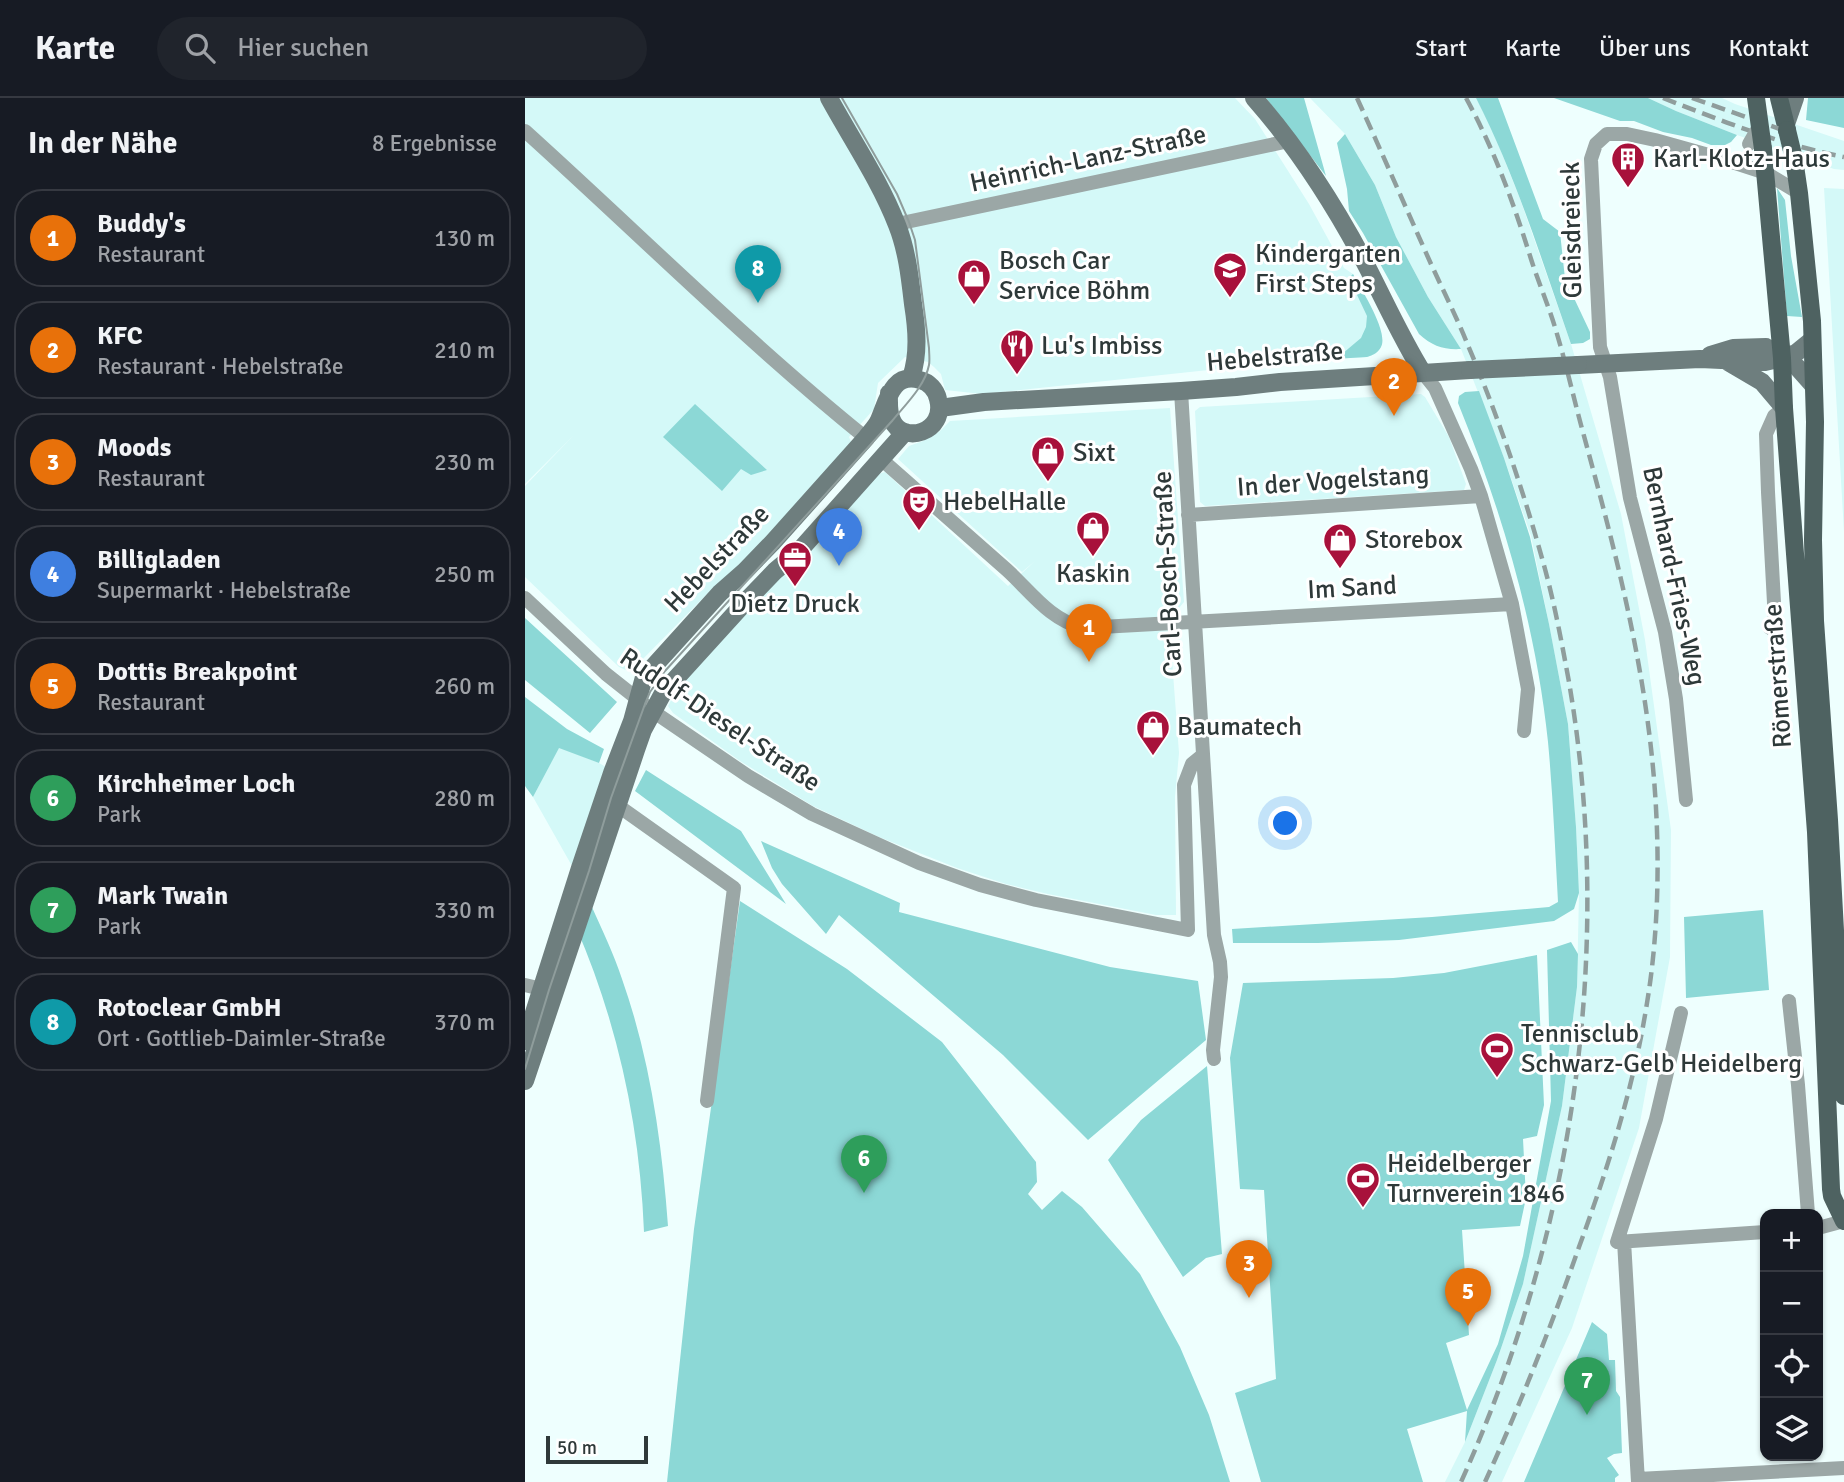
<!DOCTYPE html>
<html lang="de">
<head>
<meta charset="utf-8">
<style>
  body { margin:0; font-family:Signika,sans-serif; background:#20242c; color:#f1f3f6 }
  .controls { position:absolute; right:21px; bottom:21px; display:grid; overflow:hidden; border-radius:14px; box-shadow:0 2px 5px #0004 }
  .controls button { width:63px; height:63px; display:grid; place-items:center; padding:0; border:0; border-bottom:2px solid #363941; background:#171b24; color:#f1f3f6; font:35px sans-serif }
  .scale { position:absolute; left:21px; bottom:18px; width:102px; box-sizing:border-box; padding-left:7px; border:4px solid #2e3939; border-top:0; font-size:19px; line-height:24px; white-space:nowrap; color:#2e3939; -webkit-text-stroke:5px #fff; paint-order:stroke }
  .you { position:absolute; left:761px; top:726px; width:24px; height:24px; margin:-18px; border:5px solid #fff; border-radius:50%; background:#1a73e8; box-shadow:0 0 0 10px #1a73e833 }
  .badge { display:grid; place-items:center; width:46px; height:46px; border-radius:50%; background:#d08da2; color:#fff; font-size:23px; font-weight:700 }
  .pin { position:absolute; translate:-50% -58px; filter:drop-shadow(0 2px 4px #0008) }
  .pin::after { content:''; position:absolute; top:37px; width:24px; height:21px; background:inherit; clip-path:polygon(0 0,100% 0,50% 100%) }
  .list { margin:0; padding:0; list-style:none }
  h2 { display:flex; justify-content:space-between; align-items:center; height:91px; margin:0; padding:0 28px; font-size:30px }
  h2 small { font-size:23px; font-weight:400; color:#9ea1a6 }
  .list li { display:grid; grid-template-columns:46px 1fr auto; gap:21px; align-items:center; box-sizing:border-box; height:98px; margin:0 14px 14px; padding:0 14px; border:2px solid #363941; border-radius:28px }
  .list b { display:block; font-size:26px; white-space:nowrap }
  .list p { margin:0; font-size:23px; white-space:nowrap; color:#9ea1a6 }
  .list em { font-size:23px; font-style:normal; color:#9ea1a6 }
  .icon { flex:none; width:38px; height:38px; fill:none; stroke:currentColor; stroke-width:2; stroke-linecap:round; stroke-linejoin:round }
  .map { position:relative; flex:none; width:1319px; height:1384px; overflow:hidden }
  header { display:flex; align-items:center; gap:42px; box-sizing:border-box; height:98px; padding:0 35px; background:#171b24; border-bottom:2px solid #363941 }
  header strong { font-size:33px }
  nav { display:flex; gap:38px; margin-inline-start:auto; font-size:24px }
  .search { width:490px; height:63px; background:#20242c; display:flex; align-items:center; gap:18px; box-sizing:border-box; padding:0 24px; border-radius:38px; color:#9ea1a6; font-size:26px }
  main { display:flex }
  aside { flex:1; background:#171b24 }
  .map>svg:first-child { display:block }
  .built { fill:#d4f9f8 }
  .green { fill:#8cd8d6 }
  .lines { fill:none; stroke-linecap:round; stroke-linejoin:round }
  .street { stroke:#9ba7a6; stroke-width:14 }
  .secondary { stroke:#6e7e7e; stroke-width:18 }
  .primary { stroke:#4e6261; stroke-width:18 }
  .tram { stroke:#8f9d9c; stroke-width:2 }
  .rail { stroke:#8f9d9c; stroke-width:4.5; stroke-dasharray:14 7; stroke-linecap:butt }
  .street-bridge { stroke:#9ba7a6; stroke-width:14 }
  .secondary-bridge { stroke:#6e7e7e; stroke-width:18 }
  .primary-bridge { stroke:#4e6261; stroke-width:18 }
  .labels { text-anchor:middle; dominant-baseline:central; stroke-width:6; stroke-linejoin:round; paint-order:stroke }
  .street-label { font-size:26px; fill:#2e3939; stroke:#fff }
  .poi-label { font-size:26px; fill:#2e3939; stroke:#fff; text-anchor:start }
</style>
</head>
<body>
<header>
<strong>Karte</strong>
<div class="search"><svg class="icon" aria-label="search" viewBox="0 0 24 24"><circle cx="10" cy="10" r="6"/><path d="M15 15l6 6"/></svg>Hier suchen</div>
<nav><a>Start</a><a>Karte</a><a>Über uns</a><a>Kontakt</a></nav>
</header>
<main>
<aside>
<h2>In der Nähe<small>8 Ergebnisse</small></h2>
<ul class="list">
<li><span class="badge" style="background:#e8710a">1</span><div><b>Buddy's</b><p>Restaurant</p></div><em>130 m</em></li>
<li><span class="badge" style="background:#e8710a">2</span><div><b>KFC</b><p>Restaurant · Hebelstraße</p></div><em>210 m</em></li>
<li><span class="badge" style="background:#e8710a">3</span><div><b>Moods</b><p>Restaurant</p></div><em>230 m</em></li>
<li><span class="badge" style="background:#3f7fe0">4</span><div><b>Billigladen</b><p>Supermarkt · Hebelstraße</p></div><em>250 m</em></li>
<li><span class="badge" style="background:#e8710a">5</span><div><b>Dottis Breakpoint</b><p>Restaurant</p></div><em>260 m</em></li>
<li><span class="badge" style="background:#2e9e5b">6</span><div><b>Kirchheimer Loch</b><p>Park</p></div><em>280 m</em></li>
<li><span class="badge" style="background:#2e9e5b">7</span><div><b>Mark Twain</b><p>Park</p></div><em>330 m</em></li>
<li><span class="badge" style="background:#0f9aa8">8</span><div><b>Rotoclear GmbH</b><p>Ort · Gottlieb-Daimler-Straße</p></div><em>370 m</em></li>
</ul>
</aside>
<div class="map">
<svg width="1319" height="1384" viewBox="0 0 1319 1384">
  <rect width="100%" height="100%" fill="#eefffe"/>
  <path class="built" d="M0 0H710L730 21 784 106 819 170 828 176 848 213 857 237 856 249 850 256 842 259 758 264 457 296 420 292 416 276 409 269 403 264 380 259 353 285 349 311 324 339 326 344 216 467 188 490 108 571 103 573 94 569 0 479V388L49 337 0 386Z
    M785 0H951L968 33 995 101 1046 246 1096 416 1120 542 1146 732 1145 859 1114 1030 1047 1230 977 1384H920L940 1344 972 1262 998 1186 1037 1008 1052 889 1054 795 1051 729 1043 626 1024 526 1006 438 979 360 936 251 903 199 871 139 850 87 820 36Z
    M1123 0H1197L1210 6 1319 43V72L1309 71 1212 37 1151 13Z
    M1299 90 1319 91V434Z
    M896 296 900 299 924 339 941 386 939 392 680 408 675 404 670 313 675 309Z
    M645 310 659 504 644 522 654 655 650 699 651 817H631L523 796 481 786 432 770 354 739 288 708 215 663 148 615 143 608 152 591 262 470 354 376 360 374 483 488 510 463 497 474 373 361 384 348 398 343 415 333 425 323Z
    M34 649 74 665 81 669 47 768 8 699Z"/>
  <path class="green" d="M741 0H779L801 78Z
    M951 0H973L1018 121 1035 134 1040 181 1065 234V241L1058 245 1046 246C1017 163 991 78 951 0Z
    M1029 0H1123L1151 13 1212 37 1206 44 1200 47H1186L1167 40 1138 34 1109 23H1095Z
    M1283 0H1319V30L1281 22Z
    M820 36 850 87 871 139 903 199 936 251C919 252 907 248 894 236L838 135 824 113 822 91 812 45Z
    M1252 90 1260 102 1266 158 1277 219 1262 218Z
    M828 176C836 191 864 234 856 249 853 255 848 257 842 259L758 264 757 255 791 253 804 258 817 256 836 240 841 229 842 218 824 180Z
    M954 293 979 360 1005 439 1024 526 1043 626 1051 729 1054 795 1049 811 1029 823 874 842 793 845H708L707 831 907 819 1024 809 1033 804C1030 751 1028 697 1023 644 1011 528 977 413 933 305L934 298 940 294Z
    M170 306 242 372 226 377 216 371 197 393 138 339Z
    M0 520 92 604 65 635 0 582Z
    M0 599 42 631 79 651 74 665 34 650 8 699 0 688Z
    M121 672 216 733 261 806 110 693Z
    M236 743 375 805 374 814 585 869 673 883 681 942 563 1042 478 957 314 817 301 836 257 786 247 770Z
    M215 803 322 871 417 944 511 1064 512 1084 503 1096 517 1112 537 1093 557 1109 615 1176 655 1249 684 1317 705 1384H142L169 1131Z
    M66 807C77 832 89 856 97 881 125 960 137 1045 143 1128L119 1134C115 1029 93 926 51 829Z
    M1238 812 1244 892 1161 900 1159 819Z
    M1046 844 1053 856 1052 889 1037 1008 998 1186 972 1262 940 1344 942 1313 882 1331 898 1384H736L710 1295 751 1281 739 1092 715 1091 705 960 718 885 868 880 919 875 1012 857 1019 1007 1012 1038 998 1041 1001 1100 995 1128 937 1132 944 1237 921 1245 942 1312 973 1246 998 1158 1026 1003 1022 852Z
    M682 968 697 1156 681 1160 658 1179 583 1062 616 1022Z
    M1067 1224 1082 1236 1084 1262H1090L1091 1293 1095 1299 1097 1355 1089 1356 1082 1360 1094 1377 1090 1380V1384H999Z"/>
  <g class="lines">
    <path class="street" d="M0 33C113 135 222 244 341 340
      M372 126 764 43
      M898 275 910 290 946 371 956 398 987 506 1003 591 999 633
      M656 293 689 837 695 864 696 879 688 952 689 961
      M356 361C398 398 440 435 482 472 506 494 525 522 558 530L987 506
      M663 417 956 398
      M0 500 81 576 129 614 223 678 287 716 394 765 455 787 511 802 663 832 659 687 667 666 678 657
      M1245 530 1249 528 1250 523 1243 394 1241 336 1249 318 1259 310
      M1161 702 1151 601 1140 534 1105 400 1085 279 1075 249 1066 61 1071 46 1082 36H1102L1130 42 1198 61 1241 75 1274 95
      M92 707 209 790 182 1003
      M0 887 17 891
      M1264 903 1273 987 1283 1116
      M1156 915 1131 1021 1092 1144 1240 1134
      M1293 1130 1319 1123
      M1099 1143 1113 1384
      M1113 1381 1319 1370"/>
    <path class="secondary" d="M304 0C327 42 355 83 372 127 382 152 385 180 388 206 392 231 394 256 386 280
      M729 0C772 49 807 103 838 161 858 199 875 238 898 275
      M1261 26 1270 0
      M1185 257 1208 250 1241 249 1272 269 1288 287
      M1203 264 1237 284 1259 310
      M1053 267 1175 261 1240 264 1257 260 1271 255 1287 242
      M415 310 459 304 656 293 711 289 755 284 945 272
      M0 943 55 770 87 675 107 623 119 579 195 495 220 473 248 444 341 340C345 334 351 329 354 322 362 304 367 273 395 282 404 284 411 292 413 301 422 335 377 347 367 322 363 314 364 304 364 295
      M0 983 111 652 118 632 137 597 144 588 224 500 250 473 275 452 380 334"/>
    <path class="primary" d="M1254 0 1262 32
      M1238 51 1257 260 1259 310 1291 734 1306 1091 1307 1098 1319 1123
      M1269 61 1274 95 1287 223 1290 324 1288 442 1290 523 1304 722 1319 998"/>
    <path class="tram" d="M0 971 24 892 64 773 86 700 120 606 125 594 140 573 367 323C380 307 400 288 404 267 405 262 404 255 404 250L390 142 384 124 372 96 317 0"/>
    <path class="rail" d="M832 0C857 55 881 110 906 166 918 192 931 218 942 245 973 318 999 394 1020 471 1030 508 1037 546 1044 584 1090 853 1048 1136 936 1384
      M941 0C969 51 989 106 1006 161 1014 186 1025 211 1032 236 1041 266 1048 297 1056 327 1088 444 1119 560 1129 681 1135 753 1134 833 1122 905 1109 988 1083 1070 1054 1149 1026 1229 995 1307 960 1384
      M1138 0C1197 23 1257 47 1319 59
      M1167 0 1269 36"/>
    <path class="street-bridge" d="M1224 46 1235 27"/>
    <path class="secondary-bridge" d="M945 272 1053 267"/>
    <path class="primary-bridge" d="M1231 0 1238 51
      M1262 32 1269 61"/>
  </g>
  <defs>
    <g id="building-pin" transform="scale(1.75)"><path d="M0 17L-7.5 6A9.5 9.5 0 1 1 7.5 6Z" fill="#a8113b" stroke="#fff"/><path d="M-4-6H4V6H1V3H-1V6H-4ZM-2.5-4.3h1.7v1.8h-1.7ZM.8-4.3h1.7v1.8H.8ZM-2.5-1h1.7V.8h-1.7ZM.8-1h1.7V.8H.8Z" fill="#fff"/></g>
    <g id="school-pin" transform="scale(1.75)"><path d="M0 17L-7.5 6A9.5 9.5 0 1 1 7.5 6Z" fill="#a8113b" stroke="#fff"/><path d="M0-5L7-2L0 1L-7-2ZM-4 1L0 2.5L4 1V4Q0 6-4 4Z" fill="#fff"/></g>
    <g id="shop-pin" transform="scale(1.75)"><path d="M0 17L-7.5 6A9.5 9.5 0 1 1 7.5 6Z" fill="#a8113b" stroke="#fff"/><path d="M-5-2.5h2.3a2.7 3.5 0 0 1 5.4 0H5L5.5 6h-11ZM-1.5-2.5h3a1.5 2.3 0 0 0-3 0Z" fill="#fff"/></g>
    <g id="restaurant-pin" transform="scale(1.75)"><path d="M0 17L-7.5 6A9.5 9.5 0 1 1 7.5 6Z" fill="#a8113b" stroke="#fff"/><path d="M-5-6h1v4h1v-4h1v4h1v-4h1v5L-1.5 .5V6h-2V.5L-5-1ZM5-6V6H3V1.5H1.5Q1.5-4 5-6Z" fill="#fff"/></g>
    <g id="theatre-pin" transform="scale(1.75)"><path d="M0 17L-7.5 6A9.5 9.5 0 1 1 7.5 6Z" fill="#a8113b" stroke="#fff"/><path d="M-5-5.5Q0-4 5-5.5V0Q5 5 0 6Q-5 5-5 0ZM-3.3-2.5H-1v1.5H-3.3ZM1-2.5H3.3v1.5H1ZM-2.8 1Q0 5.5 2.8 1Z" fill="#fff"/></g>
    <g id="office-pin" transform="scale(1.75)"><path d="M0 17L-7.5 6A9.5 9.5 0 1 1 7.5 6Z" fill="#a8113b" stroke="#fff"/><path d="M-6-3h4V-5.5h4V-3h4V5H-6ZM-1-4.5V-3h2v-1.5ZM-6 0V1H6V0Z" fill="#fff"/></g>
    <g id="stadium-pin" transform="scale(1.75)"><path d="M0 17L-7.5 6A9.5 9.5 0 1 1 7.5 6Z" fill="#a8113b" stroke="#fff"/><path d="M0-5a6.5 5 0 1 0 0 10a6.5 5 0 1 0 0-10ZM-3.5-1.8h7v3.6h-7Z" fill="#fff"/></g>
  </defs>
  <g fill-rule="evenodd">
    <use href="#building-pin" x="1103" y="61"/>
    <use href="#school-pin" x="705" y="171"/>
    <use href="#shop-pin" x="449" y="178"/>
    <use href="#restaurant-pin" x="492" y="248"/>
    <use href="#shop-pin" x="523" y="355"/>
    <use href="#theatre-pin" x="394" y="404"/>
    <use href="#shop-pin" x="568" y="430"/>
    <use href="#shop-pin" x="815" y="442"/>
    <use href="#office-pin" x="270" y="460"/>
    <use href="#shop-pin" x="628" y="629"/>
    <use href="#stadium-pin" x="972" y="951"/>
    <use href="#stadium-pin" x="838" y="1081"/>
  </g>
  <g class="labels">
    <g class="street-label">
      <text transform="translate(563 61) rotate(-12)">Heinrich-Lanz-Straße</text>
      <text transform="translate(1047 132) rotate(-91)">Gleisdreieck</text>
      <text transform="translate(750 259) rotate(-5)">Hebelstraße</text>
      <text transform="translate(808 383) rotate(-4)">In der Vogelstang</text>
      <text transform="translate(192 461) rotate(-46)">Hebelstraße</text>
      <text transform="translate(643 476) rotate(-93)">Carl-Bosch-Straße</text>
      <text transform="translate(1149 478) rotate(78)">Bernhard-Fries-Weg</text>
      <text transform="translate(827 490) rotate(-3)">Im Sand</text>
      <text transform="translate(1253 578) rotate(-94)">Römerstraße</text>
      <text transform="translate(195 622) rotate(34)">Rudolf-Diesel-Straße</text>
    </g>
    <g class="poi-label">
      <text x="1128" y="61">Karl-Klotz-Haus</text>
      <text x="730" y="156">Kindergarten<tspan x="730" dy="30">First Steps</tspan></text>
      <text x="474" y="163">Bosch Car<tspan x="474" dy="30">Service Böhm</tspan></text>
      <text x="516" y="248">Lu's Imbiss</text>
      <text x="548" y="355">Sixt</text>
      <text x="418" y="404">HebelHalle</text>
      <text x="840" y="442">Storebox</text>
      <text x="568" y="476" text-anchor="middle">Kaskin</text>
      <text x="270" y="506" text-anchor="middle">Dietz Druck</text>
      <text x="652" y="629">Baumatech</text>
      <text x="996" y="936">Tennisclub<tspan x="996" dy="30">Schwarz-Gelb Heidelberg</tspan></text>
      <text x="862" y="1066">Heidelberger<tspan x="862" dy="30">Turnverein 1846</tspan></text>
    </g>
  </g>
</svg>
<div class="controls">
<button>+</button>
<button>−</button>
<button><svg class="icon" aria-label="locate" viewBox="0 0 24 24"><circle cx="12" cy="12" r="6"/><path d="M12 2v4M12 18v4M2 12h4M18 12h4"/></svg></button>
<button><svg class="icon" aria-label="layers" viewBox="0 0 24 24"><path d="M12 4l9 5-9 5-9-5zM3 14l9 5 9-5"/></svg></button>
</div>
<div class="scale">50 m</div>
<div class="you"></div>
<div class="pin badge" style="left:564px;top:564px;background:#e8710a">1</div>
<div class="pin badge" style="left:869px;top:318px;background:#e8710a">2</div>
<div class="pin badge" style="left:724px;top:1200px;background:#e8710a">3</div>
<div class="pin badge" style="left:314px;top:468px;background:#3f7fe0">4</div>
<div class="pin badge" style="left:943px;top:1228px;background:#e8710a">5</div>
<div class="pin badge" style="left:339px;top:1095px;background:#2e9e5b">6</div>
<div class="pin badge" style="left:1062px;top:1317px;background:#2e9e5b">7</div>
<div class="pin badge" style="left:233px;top:205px;background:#0f9aa8">8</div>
</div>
</main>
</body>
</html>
